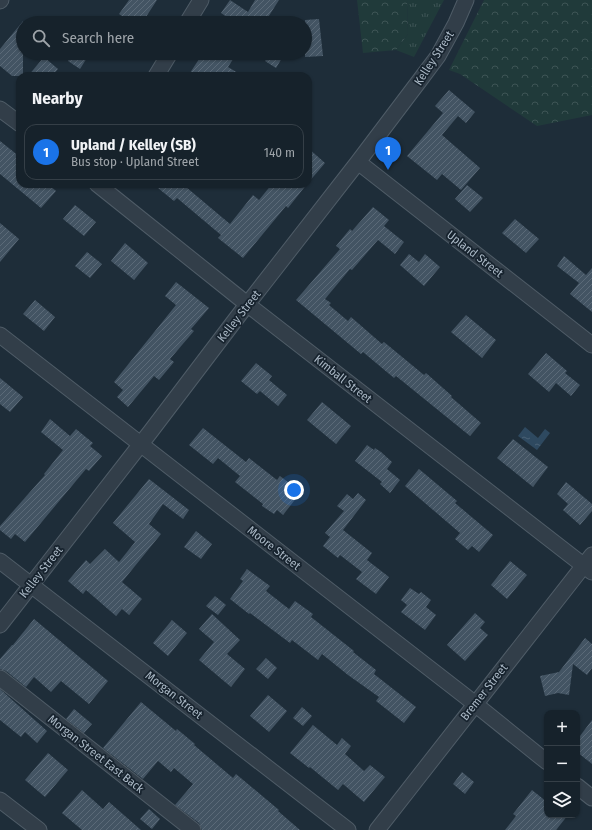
<!DOCTYPE html>
<html lang="en">
<head>
<meta charset="utf-8">
<style>
  body { margin:0; font-family:"Fira Sans Condensed",sans-serif; background:#232f37; color:#f1f3f6 }
  .controls { position:absolute; right:12px; bottom:12px; display:grid; overflow:hidden; border-radius:8px; box-shadow:0 1px 3px #0004 }
  .controls button { width:36px; height:36px; display:grid; place-items:center; padding:0; border:0; border-bottom:1px solid #353f47; background:#16222b; color:#f1f3f6; font:20px sans-serif }
  .you { position:absolute; left:294px; top:490px; width:14px; height:14px; margin:-10px; border:3px solid #fff; border-radius:50%; background:#1a73e8; box-shadow:0 0 0 6px #1a73e833 }
  .badge { display:grid; place-items:center; width:26px; height:26px; border-radius:50%; background:#1a73e8; color:#fff; font-size:13px; font-weight:700 }
  .pin { position:absolute; translate:-50% -33px; filter:drop-shadow(0 1px 2px #0008) }
  .pin::after { content:''; position:absolute; top:21px; width:14px; height:12px; background:inherit; clip-path:polygon(0 0,100% 0,50% 100%) }
  .list { margin:0; padding:0; list-style:none }
  h2 { display:flex; justify-content:space-between; align-items:center; height:52px; margin:0; padding:0 16px; font-size:17px }
  h2 small { font-size:13px; font-weight:400; color:#9ea4a9 }
  .list li { display:grid; grid-template-columns:26px 1fr auto; gap:12px; align-items:center; box-sizing:border-box; height:56px; margin:0 8px 8px; padding:0 8px; border:1px solid #353f47; border-radius:12px }
  .list b { display:block; font-size:15px; white-space:nowrap }
  .list p { margin:0; font-size:13px; white-space:nowrap; color:#9ea4a9 }
  .list em { font-size:13px; font-style:normal; color:#9ea4a9 }
  .icon { flex:none; width:22px; height:22px; fill:none; stroke:currentColor; stroke-width:2; stroke-linecap:round; stroke-linejoin:round }
  .map { position:relative; flex:none; width:592px; height:830px; overflow:hidden }
  .search { position:absolute; background:#16222b; box-shadow:0 1px 3px #0004; left:16px; top:16px; width:296px; height:44px; display:flex; align-items:center; gap:10px; box-sizing:border-box; padding:0 14px; border-radius:22px; color:#9ea4a9; font-size:15px }
  .panel { position:absolute; background:#16222b; box-shadow:0 1px 3px #0004; left:16px; top:72px; width:296px; height:116px; border-radius:12px }
  .map>svg:first-child { display:block }
  .grass { fill:url(#grass-tufts) }
  .forest { fill:url(#forest-crowns) }
  .water { fill:url(#water-ripples) }
  .building { fill:url(#building-hatch) }
  .lines { fill:none; stroke-linecap:round; stroke-linejoin:round }
  .minor-casing { stroke:#4f5c67; stroke-width:17 }
  .minor { stroke:#323e49; stroke-width:15 }
  .labels { text-anchor:middle; dominant-baseline:central; stroke-width:3.5; stroke-linejoin:round; paint-order:stroke }
  .street-label { font-size:12px; fill:#abb9c6; stroke:#17232e }
</style>
</head>
<body>
<div class="map">
<svg width="592" height="830" viewBox="0 0 592 830">
  <defs>
    <pattern id="grass-tufts" width="24" height="20" patternUnits="userSpaceOnUse"><rect width="24" height="20" fill="#203a3a"/><path d="M3 7l-1-3M5 7V3M7 7l1-3M15 17l-1-3M17 17v-4M19 17l1-3" fill="none" stroke="#3e5455"/></pattern>
    <pattern id="forest-crowns" width="20" height="18" patternUnits="userSpaceOnUse"><rect width="20" height="18" fill="#203a3a"/><path d="M2 6a3 3 0 1 1 6 0M12 15a3 3 0 1 1 6 0" fill="none" stroke="#3e5455"/></pattern>
    <pattern id="water-ripples" width="26" height="14" patternUnits="userSpaceOnUse"><rect width="26" height="14" fill="#2e4960"/><path d="M2 4q2-2 4 0t4 0M15 11q2-2 4 0t4 0" fill="none" stroke="#4a6175"/></pattern>
    <pattern id="building-hatch" width="6" height="6" patternUnits="userSpaceOnUse"><rect width="6" height="6" fill="#435463"/><path d="M-1 1l2-2M0 6l6-6M5 7l2-2" fill="none" stroke="#5b6a78"/></pattern>
  </defs>
  <rect width="100%" height="100%" fill="#1e2d39"/>
  <path class="grass" d="M407 0H444L414 57 396 50 408 34Z"/>
  <path class="forest" d="M357 0H407L408 34 396 50 363 53Z
    M484 0H592V115L537 126 460 74 449 70Z"/>
  <path class="water" d="M525 427 538 438 545 429 550 433 537 450 518 436Z"/>
  <path class="building" d="M129 0H157L142 23H132L119 14Z
    M230 0 248 12 255 0H279L265 22 266 23H236L221 13Z
    M319 19 323 56 305 57V20Z
    M23 21V76H12L0 66V49Z
    M72 53H90L80 69 68 61Z
    M203 53H237L228 67 243 76H188Z
    M271 53H285L276 68 265 61Z
    M44 57 58 69 52 76H28Z
    M449 90 475 112 466 123 458 116 442 135 480 168 461 190 442 174 437 180 407 156 443 113 435 106Z
    M0 141 20 157V184H48L56 191 41 208 0 174Z
    M308 148 325 163 308 183Z
    M153 184H188L186 187 230 224 253 195 259 200 272 184H307L288 208 286 206 243 258 218 238 221 235 177 198 174 201Z
    M467 185 483 198 470 212 455 199Z
    M75 205 96 222 84 236 63 219Z
    M373 207 389 220 384 226 404 242 395 254 378 240 352 270 350 269 325 299 331 303 329 305 348 321 351 317 382 344 384 342 424 375 426 373 452 396 451 397 481 423 470 436 396 376 394 378 363 352 361 354 296 300 340 249 336 246 350 229 352 231Z
    M515 219 539 239 526 253 502 233Z
    M0 223 19 239 0 262Z
    M125 243 148 263 134 280 111 261Z
    M87 252 102 264 90 278 75 266Z
    M409 254 419 262 425 254 440 267 424 286 400 265Z
    M564 256 586 275 592 268V312L570 294 579 283 557 266Z
    M176 282 209 308 191 329 194 331 170 359 174 362 159 380 154 376 128 407 117 397 123 390 114 382 176 305 165 296Z
    M35 300 55 317 44 331 23 314Z
    M466 315 496 340 482 358 451 332Z
    M546 353 567 371 565 373 580 385 571 396 556 383 549 392 528 374Z
    M256 363 272 376 269 380 287 395 278 406 260 391 257 394 241 381Z
    M0 378 23 397 10 412 0 404Z
    M322 402 351 426 336 444 307 420Z
    M50 419 70 436 76 429 93 443 90 446 102 456 89 471 86 469 25 542 15 534 11 539 0 530V526L45 475 44 474 63 450 41 432Z
    M203 428 246 462 249 458 277 480 280 476 301 492 283 515 277 510 274 514 262 506 263 504 235 482 240 476 218 458 213 464 189 445Z
    M513 439 548 467 533 487 497 458Z
    M367 445 374 450 375 448 381 452 392 462 387 469 400 480 390 493 380 484 382 482 355 461Z
    M419 469 457 501 455 503 493 535 479 552 472 546 468 550 455 539 460 533 405 486Z
    M149 479 189 510 183 519 163 504 149 524 161 534 122 582 142 599 129 615 122 609 116 616 86 590 83 594 68 581 86 560 90 564 105 549 119 562 135 542 113 523Z
    M566 482 592 504V511L580 525 563 510 568 504 557 494Z
    M358 493 366 500 343 530 372 553 367 560 389 577 376 594 356 579 362 572 340 555 338 558 323 546 330 537 325 533 344 511 337 506 347 494 353 499Z
    M196 531 212 544 201 559 184 547Z
    M510 561 527 575 507 599 491 585Z
    M247 569 270 586 266 591 289 609 295 601 313 614 311 617 354 651 353 652 376 670 374 674 416 707 404 723 376 701 379 697 348 675 322 654 318 660 292 640 290 643 250 613 249 614 230 599 243 581 240 579Z
    M410 588 419 594 421 592 431 600 426 607 436 615 425 630 401 612 407 605 401 600Z
    M215 596 226 605 218 615 206 606Z
    M475 613 485 622 480 628 488 635 465 661 447 645Z
    M212 614 240 640 227 654 245 669 231 687 199 660 214 642 199 629Z
    M34 619 108 681 89 704 61 681 51 692 34 677 26 687 6 671 0 669V659L12 645H13Z
    M172 620 187 633 168 656 153 643Z
    M585 638 592 644V668L587 675 573 664 569 695 558 693 545 696 540 676 559 672Z
    M266 658 277 668 268 679 256 669Z
    M0 689 47 731 37 743 25 732 21 737 0 720Z
    M268 695 287 711 269 732 250 716Z
    M141 702 176 731 177 729 195 744 194 745 233 778 236 774 279 810 278 811 300 830H202L199 823 175 805 193 784 174 768 171 772 158 761 143 779 103 748Z
    M302 707 312 716 303 726 293 718Z
    M74 709 92 724 84 733 66 719Z
    M592 720V764L577 752V740Z
    M313 725 337 745 342 738 351 746 345 754 364 771 370 765 385 777 364 802 343 784 338 790 310 767 309 768 290 753Z
    M48 753 68 770 45 797 25 780Z
    M462 772 474 782 465 794 453 784Z
    M82 790 103 809 109 802 141 830H82L62 813Z
    M532 790 547 802V815H568L556 830H505L516 816 513 814Z
    M149 809 160 819 152 829 140 819Z"/>
  <g class="lines">
    <g class="minor-casing">
      <path id="minor" d="M0 1 1 0
        M187 23 201 0
        M156 76 170 53
        M0 109 20 124
        M358 162 592 345
        M97 184 247 304 592 572
        M0 335 465 696 547 762
        M0 561 348 830
        M0 625 151 431 239 315 358 162 420 80 438 56 456 23 466 0
        M0 678 193 830
        M577 786 592 798
        M0 800 39 830
        M377 830 592 555"/>
    </g>
    <use href="#minor" class="minor"/>
  </g>
  <g class="labels">
    <g class="street-label">
      <text transform="translate(434 58) rotate(-57)">Kelley Street</text>
      <text transform="translate(475 254) rotate(38)">Upland Street</text>
      <text transform="translate(239 316) rotate(-52)">Kelley Street</text>
      <text transform="translate(343 379) rotate(38)">Kimball Street</text>
      <text transform="translate(274 548) rotate(38)">Moore Street</text>
      <text transform="translate(41 572) rotate(-52)">Kelley Street</text>
      <text transform="translate(484 692) rotate(-52)">Bremer Street</text>
      <text transform="translate(174 695) rotate(38)">Morgan Street</text>
      <text transform="translate(96 754) rotate(38)">Morgan Street East Back</text>
    </g>
  </g>
</svg>
<div class="controls">
<button>+</button>
<button>−</button>
<button><svg class="icon" aria-label="layers" viewBox="0 0 24 24"><path d="M12 4l9 5-9 5-9-5zM3 14l9 5 9-5"/></svg></button>
</div>
<div class="you"></div>
<div class="pin badge" style="left:388px;top:170px">1</div>
<div class="search"><svg class="icon" aria-label="search" viewBox="0 0 24 24"><circle cx="10" cy="10" r="6"/><path d="M15 15l6 6"/></svg>Search here</div>
<section class="panel">
<h2>Nearby<small></small></h2>
<ul class="list">
<li><span class="badge">1</span><div><b>Upland / Kelley (SB)</b><p>Bus stop · Upland Street</p></div><em>140 m</em></li>
</ul>
</section>
</div>
</body>
</html>
